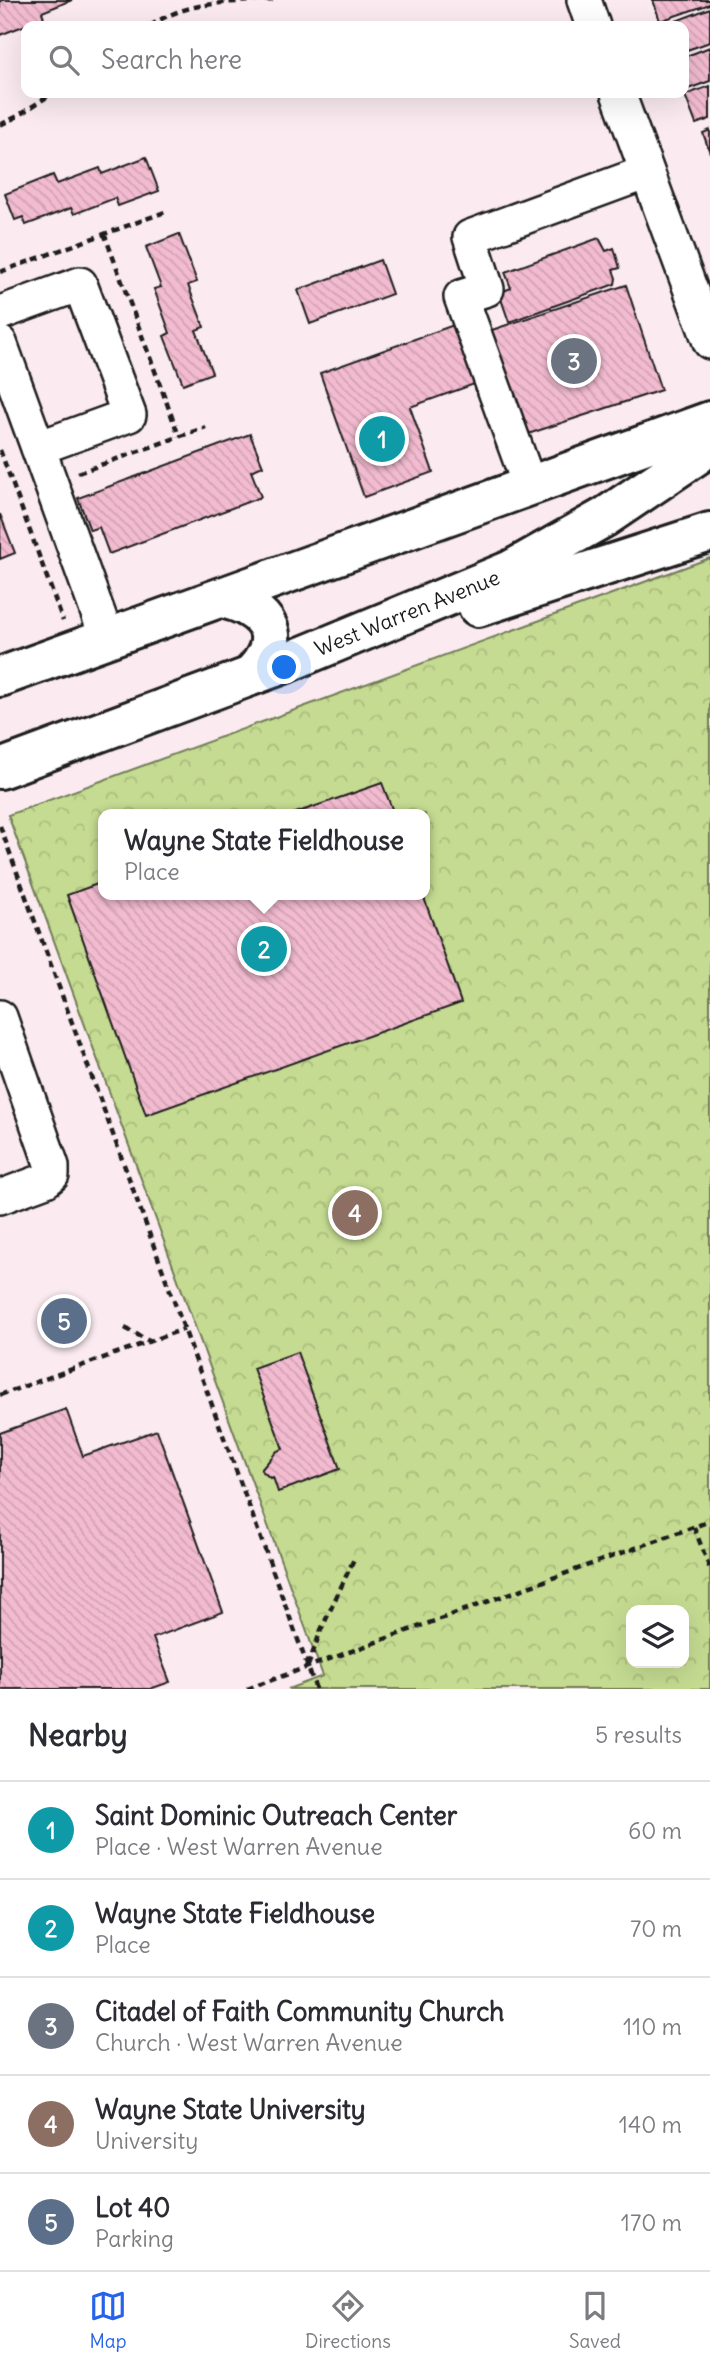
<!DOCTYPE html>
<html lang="en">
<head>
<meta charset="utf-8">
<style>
  body { margin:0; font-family:Delius,sans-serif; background:#f7f7f7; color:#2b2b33 }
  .controls { position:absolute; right:21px; bottom:21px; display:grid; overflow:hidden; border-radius:14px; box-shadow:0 7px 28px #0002 }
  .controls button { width:63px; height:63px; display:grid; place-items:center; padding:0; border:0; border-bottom:2px solid #e1e1e2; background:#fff; color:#2b2b33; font:35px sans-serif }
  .you { position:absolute; left:285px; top:668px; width:24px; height:24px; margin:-18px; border:5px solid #fff; border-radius:50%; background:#1a73e8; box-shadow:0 0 0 10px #1a73e833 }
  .badge { display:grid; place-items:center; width:46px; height:46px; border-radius:50%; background:#2563eb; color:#fff; font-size:23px; font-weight:700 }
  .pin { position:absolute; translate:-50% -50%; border:4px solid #fff; box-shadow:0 2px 7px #0006 }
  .popup { position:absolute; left:98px; top:809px; width:332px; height:91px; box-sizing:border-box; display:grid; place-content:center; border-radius:14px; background:#fff; filter:drop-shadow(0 2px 5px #0005); font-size:23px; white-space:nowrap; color:#7c7c81 }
  .popup b { font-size:26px; color:#2b2b33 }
  .popup::after { content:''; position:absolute; left:50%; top:100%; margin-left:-14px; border:14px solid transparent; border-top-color:#fff }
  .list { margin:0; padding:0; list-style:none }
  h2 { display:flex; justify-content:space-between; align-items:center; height:91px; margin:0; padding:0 28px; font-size:30px }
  h2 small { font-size:23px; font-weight:400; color:#7c7c81 }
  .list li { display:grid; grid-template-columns:46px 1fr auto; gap:21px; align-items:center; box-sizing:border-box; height:98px; padding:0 28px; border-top:2px solid #e1e1e2 }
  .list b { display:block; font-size:26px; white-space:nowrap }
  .list p { margin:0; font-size:23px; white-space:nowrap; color:#7c7c81 }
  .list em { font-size:23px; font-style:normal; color:#7c7c81 }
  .icon { flex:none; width:38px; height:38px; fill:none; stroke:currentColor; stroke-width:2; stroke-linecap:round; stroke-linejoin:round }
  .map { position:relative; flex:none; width:710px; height:1689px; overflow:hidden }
  .search { position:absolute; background:#fff; box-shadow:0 7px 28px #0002; left:21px; right:21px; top:21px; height:77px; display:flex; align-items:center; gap:18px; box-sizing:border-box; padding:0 24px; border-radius:14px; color:#7c7c81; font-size:26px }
  .sheet { height:581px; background:#fff }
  nav { display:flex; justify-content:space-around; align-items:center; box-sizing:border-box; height:98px; border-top:2px solid #e1e1e2; background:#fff; font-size:19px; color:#7c7c81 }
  nav a { display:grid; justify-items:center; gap:4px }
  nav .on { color:#2563eb }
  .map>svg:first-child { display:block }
  .park { fill:url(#park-crowns); stroke:#707c56; stroke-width:2; fill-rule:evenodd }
  .building { fill:url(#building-back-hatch); stroke:#1c1c1c; stroke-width:2 }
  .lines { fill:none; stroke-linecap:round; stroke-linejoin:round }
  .minor-casing { stroke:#1c1c1c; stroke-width:38 }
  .major-casing { stroke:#1c1c1c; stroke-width:44 }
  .path { stroke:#1c1c1c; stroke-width:4.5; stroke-dasharray:7 5; stroke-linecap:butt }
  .minor { stroke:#fff; stroke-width:33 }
  .major { stroke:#fff; stroke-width:38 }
  .labels { text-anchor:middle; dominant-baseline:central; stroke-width:5; stroke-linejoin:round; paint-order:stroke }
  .street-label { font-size:21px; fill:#1c1c1c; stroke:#fff }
</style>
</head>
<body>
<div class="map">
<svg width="710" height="1689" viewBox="0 0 710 1689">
  <defs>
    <pattern id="park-crowns" width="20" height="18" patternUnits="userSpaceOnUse" patternTransform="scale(1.75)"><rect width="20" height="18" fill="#c5db91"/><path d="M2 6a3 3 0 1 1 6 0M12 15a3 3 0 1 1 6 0" fill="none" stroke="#a9bb7c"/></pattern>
    <pattern id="building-back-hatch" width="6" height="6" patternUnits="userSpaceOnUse" patternTransform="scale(1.75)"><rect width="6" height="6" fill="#f3bbd0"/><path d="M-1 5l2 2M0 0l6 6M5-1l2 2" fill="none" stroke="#d0a0b2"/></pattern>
  </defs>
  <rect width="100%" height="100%" fill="#fbebf1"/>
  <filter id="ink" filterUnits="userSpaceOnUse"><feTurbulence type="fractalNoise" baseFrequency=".0143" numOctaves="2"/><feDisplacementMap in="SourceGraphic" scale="14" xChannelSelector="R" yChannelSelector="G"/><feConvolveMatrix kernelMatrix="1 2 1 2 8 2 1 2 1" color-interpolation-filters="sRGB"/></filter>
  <g filter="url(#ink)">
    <path class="park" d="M710 558V1689H288L323 1676 8 815ZM103 814H425V895H103ZM631 1610H684V1663H631Z"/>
    <path class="building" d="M2 0H72L42 12 44 18 0 35V1Z
      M653 0H710V4L660 21Z
      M710 8V42L684 51V26H669L668 24Z
      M710 47V81L685 90 684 57Z
      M710 86V119L696 124 685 95Z
      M710 130V153L703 133Z
      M146 157 159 191 118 206 115 198 74 214 71 208 26 225 23 217 15 220 5 194 53 175 57 184 100 168 102 174Z
      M179 234 197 282 188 285 204 327 196 330 212 373 183 384 164 336 170 333 154 289 161 287 146 247Z
      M599 238 606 251 614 248 620 268 613 270 616 278 615 284 509 322 499 293 511 288 505 272Z
      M380 260 392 294 310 324 298 290Z
      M626 285 661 390 522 436 486 332Z
      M462 322 483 381 410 407 433 472 364 497 320 373Z
      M250 434 263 466 251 471 261 497 109 554 99 527 90 530 78 498Z
      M0 514 15 553 0 559Z
      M382 783 394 814H293Z
      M103 882V895H423L461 1003 146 1115 67 895Z
      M297 1352 340 1469 278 1492 273 1477 270 1478 261 1470 277 1451 283 1449 253 1368Z
      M66 1409 83 1456 157 1430 223 1612 153 1638 170 1682 150 1689H0V1433Z"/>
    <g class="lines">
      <g class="minor-casing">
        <path id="minor" d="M584 0 593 26
          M618 93 710 342
          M0 313 80 284 129 415 38 448
          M0 343 107 638
          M530 487 461 297 487 289 470 237 647 172
          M0 1017 52 1166V1175L46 1180 0 1197"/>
      </g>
      <g class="major-casing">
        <path id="major" d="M221 598C269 608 288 639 250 676
          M478 607 710 532
          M0 677 710 421
          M0 769 286 663 511 570 605 517 697 455 710 440"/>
      </g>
      <path class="path" d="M150 26C188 0 229 3 273 0
        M0 125 16 117 53 93
        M104 233 179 436
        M0 272 165 212
        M0 450 63 621
        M78 473 206 427
        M0 826 316 1689
        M125 1328 149 1341
        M0 1395 184 1329
        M694 1527 710 1569
        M308 1666 321 1630 354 1559
        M247 1689 710 1521"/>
      <use href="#minor" class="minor"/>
      <use href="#major" class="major"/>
    </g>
  </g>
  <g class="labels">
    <g class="street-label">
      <text transform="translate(407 613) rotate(-22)">West Warren Avenue</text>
    </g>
  </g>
</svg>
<div class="controls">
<button><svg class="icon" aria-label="layers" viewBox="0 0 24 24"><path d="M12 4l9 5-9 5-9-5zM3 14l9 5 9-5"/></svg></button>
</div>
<div class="you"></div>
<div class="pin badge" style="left:382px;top:439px;background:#0f9aa8">1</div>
<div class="pin badge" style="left:264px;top:949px;background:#0f9aa8">2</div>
<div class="popup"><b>Wayne State Fieldhouse</b>Place</div>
<div class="pin badge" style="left:574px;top:361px;background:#6b7280">3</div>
<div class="pin badge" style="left:355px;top:1213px;background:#8d6e63">4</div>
<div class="pin badge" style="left:64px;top:1321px;background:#5c6f8a">5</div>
<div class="search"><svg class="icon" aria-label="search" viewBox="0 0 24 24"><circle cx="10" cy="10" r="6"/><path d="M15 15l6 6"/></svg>Search here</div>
</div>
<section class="sheet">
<h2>Nearby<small>5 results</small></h2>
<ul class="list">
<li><span class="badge" style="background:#0f9aa8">1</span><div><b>Saint Dominic Outreach Center</b><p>Place · West Warren Avenue</p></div><em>60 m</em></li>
<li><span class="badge" style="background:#0f9aa8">2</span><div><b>Wayne State Fieldhouse</b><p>Place</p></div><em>70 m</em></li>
<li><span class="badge" style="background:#6b7280">3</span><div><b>Citadel of Faith Community Church</b><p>Church · West Warren Avenue</p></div><em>110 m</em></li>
<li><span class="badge" style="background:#8d6e63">4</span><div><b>Wayne State University</b><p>University</p></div><em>140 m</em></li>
<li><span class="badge" style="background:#5c6f8a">5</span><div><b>Lot 40</b><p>Parking</p></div><em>170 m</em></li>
</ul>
</section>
<nav>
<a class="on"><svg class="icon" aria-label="map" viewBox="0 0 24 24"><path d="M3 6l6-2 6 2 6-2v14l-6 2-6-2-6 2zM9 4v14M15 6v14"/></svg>Map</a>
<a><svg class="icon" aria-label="directions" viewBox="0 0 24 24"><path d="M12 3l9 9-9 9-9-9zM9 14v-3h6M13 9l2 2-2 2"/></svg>Directions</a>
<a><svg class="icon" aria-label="saved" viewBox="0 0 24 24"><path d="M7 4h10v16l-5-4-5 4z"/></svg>Saved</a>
</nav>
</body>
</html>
